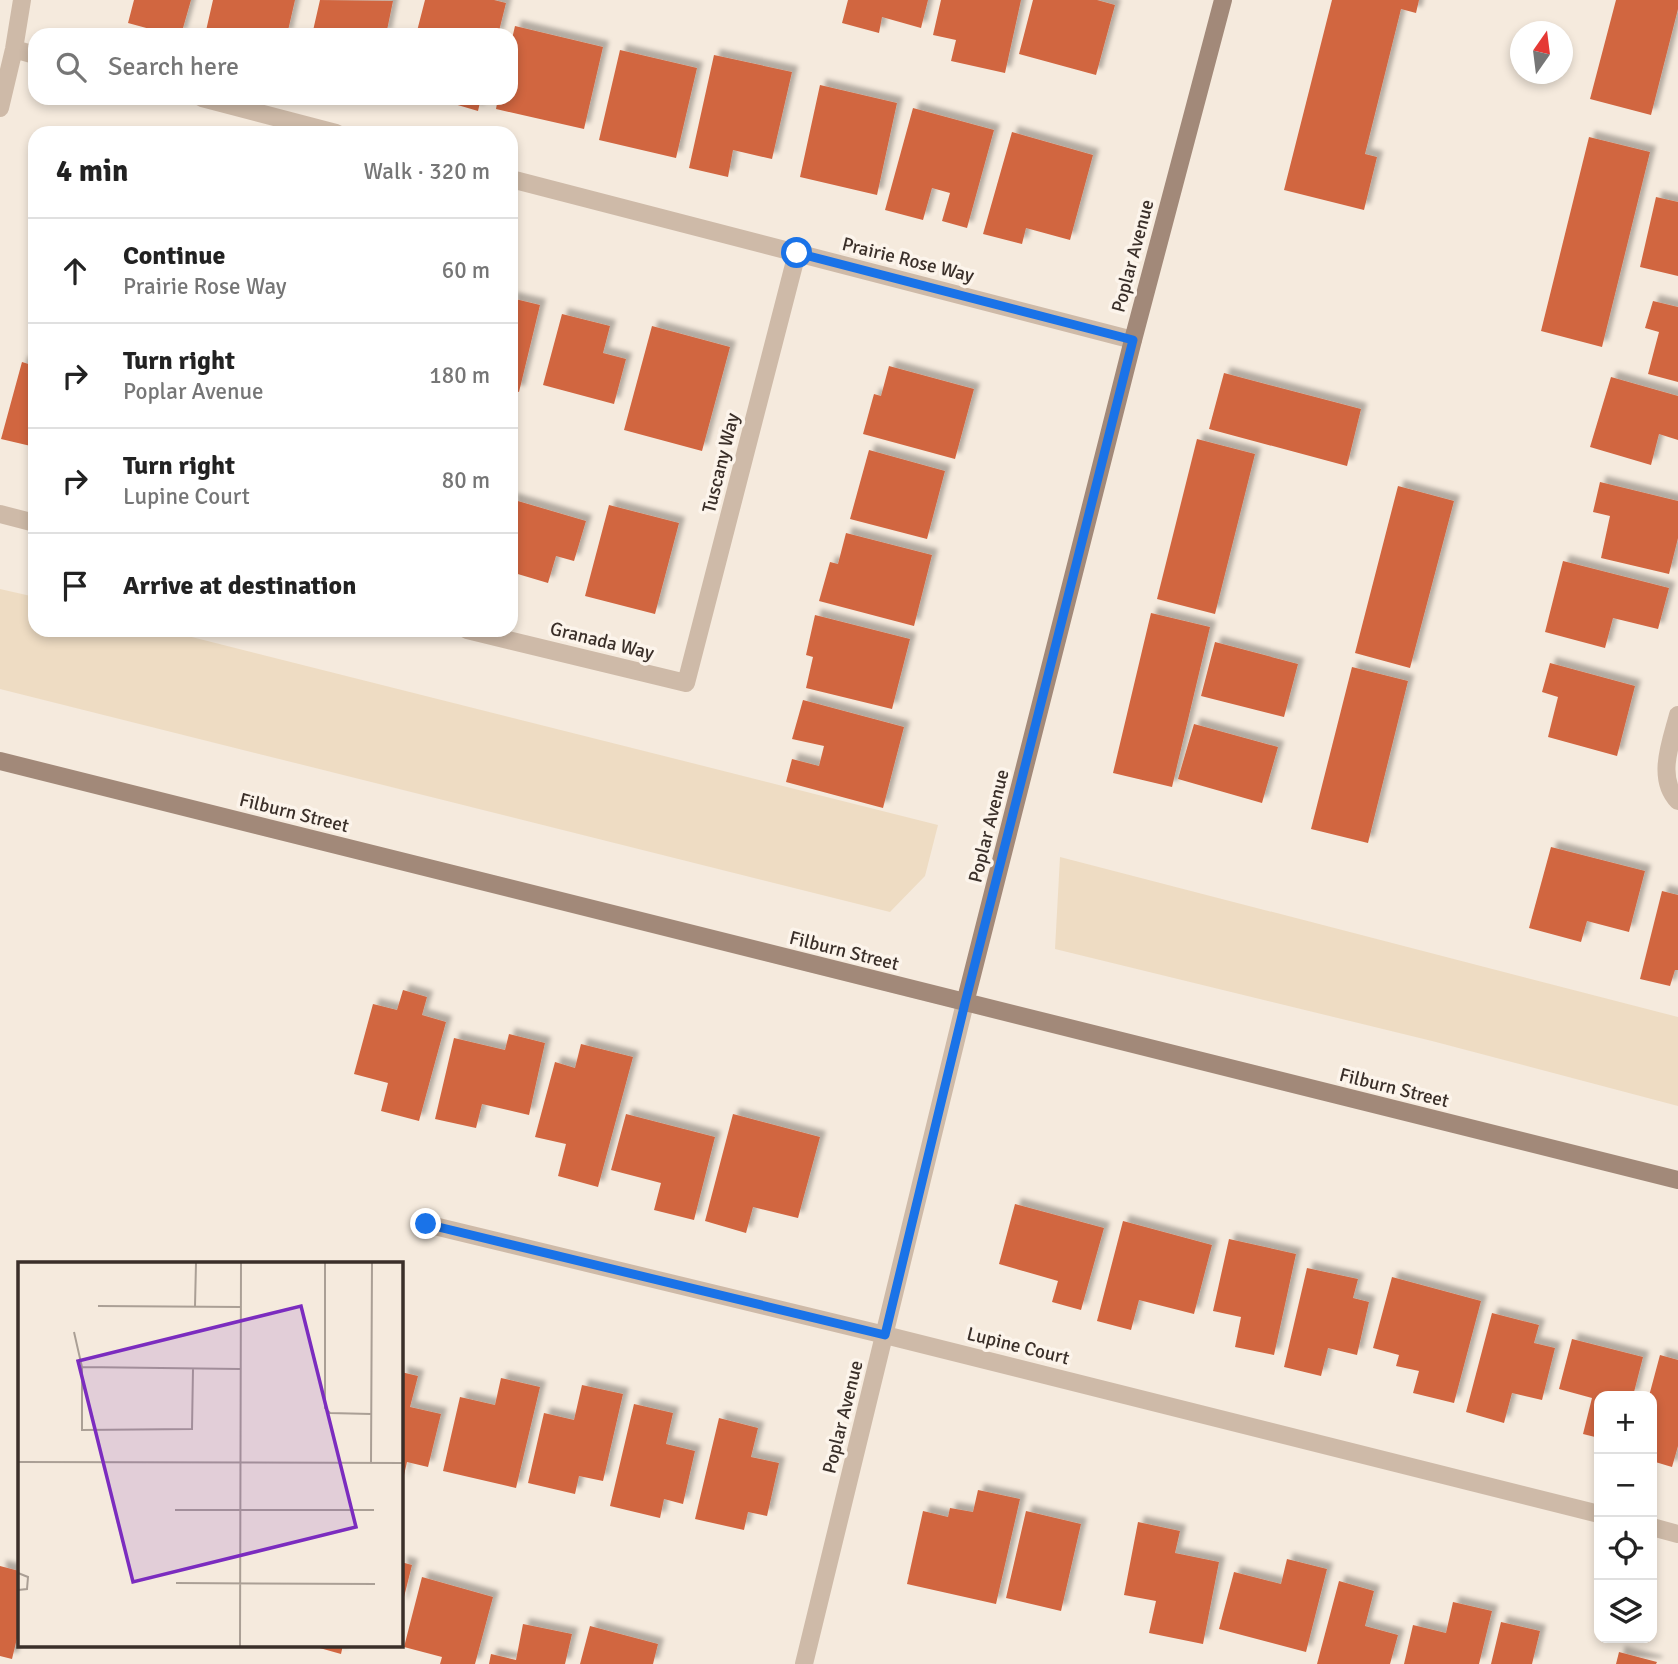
<!DOCTYPE html>
<html lang="en">
<head>
<meta charset="utf-8">
<style>
  body { margin:0; font-family:Signika,sans-serif; background:#f2f2f2; color:#222 }
  .controls { position:absolute; right:21px; bottom:21px; display:grid; overflow:hidden; border-radius:14px; box-shadow:0 4px 10px #0003 }
  .controls button { width:63px; height:63px; display:grid; place-items:center; padding:0; border:0; border-bottom:2px solid #e0e0e0; background:#fff; color:#222; font:35px sans-serif }
  .compass { position:absolute; left:1510px; top:21px; width:63px; height:63px; border-radius:50%; background:#fff; box-shadow:0 4px 10px #0003; rotate:14deg }
  .stop { position:absolute; width:21px; height:21px; margin:-16px; border:5px solid #1a73e8; border-radius:50%; background:#fff }
  .stop.end { background:#1a73e8; border-color:#fff; box-shadow:0 2px 7px #0008 }
  .list { margin:0; padding:0; list-style:none }
  h2 { display:flex; justify-content:space-between; align-items:center; height:91px; margin:0; padding:0 28px; font-size:30px }
  h2 small { font-size:23px; font-weight:400; color:#767676 }
  .list li { display:grid; grid-template-columns:46px 1fr auto; gap:21px; align-items:center; box-sizing:border-box; height:105px; padding:0 28px; border-top:2px solid #e0e0e0 }
  .list b { display:block; font-size:26px; white-space:nowrap }
  .list p { margin:0; font-size:23px; white-space:nowrap; color:#767676 }
  .list em { font-size:23px; font-style:normal; color:#767676 }
  .icon { flex:none; width:38px; height:38px; fill:none; stroke:currentColor; stroke-width:2; stroke-linecap:round; stroke-linejoin:round }
  .map { position:relative; flex:none; width:1678px; height:1664px; overflow:hidden }
  .search { position:absolute; background:#fff; box-shadow:0 4px 10px #0003; left:28px; top:28px; width:490px; height:77px; display:flex; align-items:center; gap:18px; box-sizing:border-box; padding:0 24px; border-radius:21px; color:#767676; font-size:26px }
  .panel { position:absolute; background:#fff; box-shadow:0 4px 10px #0003; left:28px; top:126px; width:490px; height:511px; border-radius:21px }
  .map>svg:first-child { display:block }
  .plaza { fill:#eedcc3 }
  .building { fill:#d16640; filter:url(#shadow) }
  .lines { fill:none; stroke-linecap:round; stroke-linejoin:round }
  .street { stroke:#cebaa8; stroke-width:18 }
  .secondary { stroke:#a28979; stroke-width:18 }
  .route { stroke:#1a73e8; stroke-width:9 }
  .labels { text-anchor:middle; dominant-baseline:central; stroke-width:7; stroke-linejoin:round; paint-order:stroke }
  .street-label { font-size:19px; fill:#3a2f29; stroke:#fcf4eb }
  .inset-road { fill:none; stroke:#aa9f95; stroke-width:2 }
  .view { fill:#7b2cbf; fill-opacity:0.15; stroke:#7b2cbf; stroke-width:3.5 }
  .inset-edge { fill:none; stroke:#3a2f29; stroke-width:3.5 }
</style>
</head>
<body>
<div class="map">
<svg width="1678" height="1664" viewBox="0 0 1678 1664">
  <defs>
    <filter id="shadow"><feDropShadow dx="6" dy="-6" stdDeviation="2" flood-color="#0004"/></filter>
  </defs>
  <rect width="100%" height="100%" fill="#f5eadd"/>
  <path class="plaza" d="M0 589 35 597V630H164L938 825 925 876 890 912 0 689Z
    M1060 857 1678 1017V1106L1432 1041 1055 949Z"/>
  <path class="building" d="M134 0H191L181 35H172L128 23Z
    M213 0H295L287 35H205Z
    M320 0 393 1 386 35H312Z
    M425 0H494L506 3 498 35H416Z
    M848 0H928L921 28 882 17 879 33 842 23Z
    M941 0H1021L1005 73 951 61 956 40 933 35Z
    M1033 0H1097L1115 5 1096 75 1019 54Z
    M1332 0H1419L1416 13 1401 9 1365 154 1377 157 1364 210 1284 190Z
    M1616 0H1678V9L1651 115 1590 99Z
    M515 26 603 47 584 129 496 109 498 98H511V43Z
    M620 50 697 68 676 158 599 140Z
    M714 55 792 72 772 159 733 150 728 177 689 168Z
    M820 85 897 103 877 195 800 177Z
    M434 98H481L478 111Z
    M913 108 994 130 967 228 942 221 950 193 932 188 923 220 885 210Z
    M1012 132 1093 155 1070 240 1026 228 1022 244 983 234Z
    M1589 137 1650 152 1602 347 1541 331Z
    M1656 197 1678 202V276L1640 267Z
    M511 298 540 305 519 392 511 390Z
    M1653 301 1678 307V382L1648 374 1659 332 1645 328Z
    M562 314 610 326 603 353 626 359 614 404 543 385Z
    M652 326 730 347 702 451 624 430Z
    M22 362 35 366V447L1 439Z
    M889 366 974 389 955 459 863 434 874 394 881 396Z
    M1224 373 1361 409 1347 466 1209 429Z
    M1611 377 1678 396V440L1659 434 1651 465 1590 447Z
    M1197 439 1255 454 1215 614 1157 599Z
    M869 450 945 471 927 539 850 519Z
    M1600 482 1678 501V538L1669 574 1601 558 1610 516 1593 512Z
    M1398 486 1454 501 1410 668 1355 653Z
    M511 499 586 521 574 561 556 556 548 583 511 572Z
    M609 505 679 523 655 614 585 596Z
    M846 533 932 555 914 626 819 601 830 562 838 564Z
    M1563 561 1669 588 1658 629 1613 618 1605 648 1545 632Z
    M1151 613 1210 627 1172 787 1113 773Z
    M815 615 910 639 892 709 806 688 813 657 806 655Z
    M1215 642 1298 664 1284 717 1201 696Z
    M1550 663 1635 686 1617 756 1548 737 1558 697 1542 692Z
    M1352 667 1408 681 1368 843 1311 829Z
    M803 700 904 727 883 808 786 782 792 759 819 766 824 746 792 739Z
    M1194 724 1278 747 1262 803 1178 779Z
    M1551 847 1645 871 1629 932 1587 921 1581 942 1529 928Z
    M1662 891 1678 895V970H1675L1670 986 1640 979Z
    M403 990 427 997 422 1015 446 1022 419 1121 381 1111 388 1083 354 1074 373 1004 397 1010Z
    M509 1034 545 1043 529 1115 482 1104 476 1128 435 1119 454 1038 505 1050Z
    M581 1044 633 1057 598 1187 558 1176 566 1144 535 1137 555 1062 575 1068Z
    M626 1114 715 1137 694 1220 654 1210 661 1183 611 1170Z
    M733 1114 820 1137 798 1218 753 1207 746 1233 705 1221Z
    M1015 1204 1104 1228 1081 1310 1052 1302 1058 1281 999 1264Z
    M1123 1221 1212 1245 1194 1314 1139 1300 1131 1330 1097 1321Z
    M1229 1239 1296 1254 1274 1355 1235 1347 1241 1317 1213 1311Z
    M1307 1268 1358 1279 1353 1298 1369 1302 1357 1355 1328 1348 1321 1376 1284 1367Z
    M1392 1277 1481 1301 1454 1403 1413 1393 1419 1371 1396 1366 1399 1355 1373 1348Z
    M1492 1313 1539 1325 1534 1343 1555 1348 1542 1400 1512 1393 1504 1423 1466 1412Z
    M1572 1339 1643 1357 1633 1396H1599V1438L1583 1434 1592 1398 1559 1389Z
    M1660 1355 1678 1360V1446L1672 1467 1652 1461V1396H1649Z
    M401 1372 418 1376 410 1407 441 1414 428 1467 407 1462 402 1484Z
    M501 1378 540 1387 516 1488 443 1471 460 1397 495 1405Z
    M582 1385 623 1394 603 1481 579 1476 575 1494 528 1483 544 1413 574 1420Z
    M634 1404 673 1413 666 1444 695 1451 683 1504 664 1499 660 1518 610 1506Z
    M719 1418 758 1428 751 1457 779 1463 767 1516 748 1512 744 1530 695 1519Z
    M978 1490 1020 1499 996 1604 907 1584 923 1511 948 1517 950 1508 973 1512Z
    M1026 1511 1081 1524 1061 1611 1006 1598Z
    M1138 1522 1180 1531 1175 1553 1219 1562 1203 1644 1149 1633 1156 1601 1124 1595Z
    M1287 1559 1327 1569 1306 1652 1219 1629 1234 1572 1281 1584Z
    M401 1562 412 1565 402 1605H401Z
    M0 1566 19 1571V1630L12 1659 0 1656Z
    M422 1577 493 1597 475 1664H440L442 1657 404 1647Z
    M1339 1581 1374 1591 1365 1626 1398 1635 1390 1664H1317Z
    M1453 1602 1492 1611 1479 1664H1404L1413 1625 1446 1633Z
    M1501 1622 1540 1631 1532 1664H1491Z
    M523 1624 572 1634 565 1664H489L491 1654 516 1660Z
    M590 1626 658 1644 653 1664H580Z
    M309 1645H343L341 1654Z
    M1619 1652 1657 1662 1656 1664H1616Z"/>
  <g class="lines">
    <path class="street" d="M14 49 35 55
      M202 98 336 133
      M0 108 14 49 22 0
      M511 179 1133 340
      M0 514 35 523
      M467 630 686 683 797 253
      M1678 715C1671 742 1656 778 1678 801
      M426 1224 885 1335 1599 1514
      M1652 1527 1678 1534
      M804 1664 965 1003"/>
    <path class="secondary" d="M0 761 1678 1180
      M965 1003 1133 340 1223 0"/>
  </g>
  <g class="lines">
    <path class="route" d="M426 1224 885 1335 965 1003 1133 340 797 253"/>
  </g>
  <g class="labels">
    <g class="street-label">
      <text transform="translate(1133 256) rotate(-75)">Poplar Avenue</text>
      <text transform="translate(908 260) rotate(14)">Prairie Rose Way</text>
      <text transform="translate(721 463) rotate(-76)">Tuscany Way</text>
      <text transform="translate(602 641) rotate(14)">Granada Way</text>
      <text transform="translate(294 813) rotate(14)">Filburn Street</text>
      <text transform="translate(989 826) rotate(-76)">Poplar Avenue</text>
      <text transform="translate(844 951) rotate(14)">Filburn Street</text>
      <text transform="translate(1394 1088) rotate(14)">Filburn Street</text>
      <text transform="translate(1018 1346) rotate(14)">Lupine Court</text>
      <text transform="translate(843 1417) rotate(-76)">Poplar Avenue</text>
    </g>
  </g>
  <g transform="translate(18 1262)">
    <rect width="385" height="385" fill="#f5eadd"/>
    <path class="inset-road" d="M307 1V146L312 151 353 152M80 44 223 45M177 44 178 1M56 70 64 105V168L174 167 175 107M64 105 222 107M0 200 385 201M353 201 354 1M385 218V257M157 248H356M0 311 10 315 9 327 0 328M158 321 357 322M222 384 223 1"/>
    <path class="view" d="M283 44 338 265 115 320 60 99Z"/>
    <rect width="385" height="385" class="inset-edge"/>
  </g>
</svg>
<div class="controls">
<button>+</button>
<button>−</button>
<button><svg class="icon" aria-label="locate" viewBox="0 0 24 24"><circle cx="12" cy="12" r="6"/><path d="M12 2v4M12 18v4M2 12h4M18 12h4"/></svg></button>
<button><svg class="icon" aria-label="layers" viewBox="0 0 24 24"><path d="M12 4l9 5-9 5-9-5zM3 14l9 5 9-5"/></svg></button>
</div>
<svg class="compass" viewBox="-18 -18 36 36"><path d="M0-13l5 13h-10z" fill="#e53935"/><path d="M0 13l5-13h-10z" fill="#767676"/></svg>
<div class="stop" style="left:797px;top:253px"></div>
<div class="stop end" style="left:426px;top:1224px"></div>
<div class="search"><svg class="icon" aria-label="search" viewBox="0 0 24 24"><circle cx="10" cy="10" r="6"/><path d="M15 15l6 6"/></svg>Search here</div>
<section class="panel">
<h2>4 min<small>Walk · 320 m</small></h2>
<ul class="list">
<li><svg class="icon" aria-label="ahead" viewBox="0 0 24 24"><path d="M12 20V5M6 11l6-6 6 6"/></svg><div><b>Continue</b><p>Prairie Rose Way</p></div><em>60 m</em></li>
<li><svg class="icon" aria-label="right" viewBox="0 0 24 24"><path d="M7 20v-9h11M14 6l5 5-5 5"/></svg><div><b>Turn right</b><p>Poplar Avenue</p></div><em>180 m</em></li>
<li><svg class="icon" aria-label="right" viewBox="0 0 24 24"><path d="M7 20v-9h11M14 6l5 5-5 5"/></svg><div><b>Turn right</b><p>Lupine Court</p></div><em>80 m</em></li>
<li><svg class="icon" aria-label="arrive" viewBox="0 0 24 24"><path d="M6 21V4h12l-3 4 3 4H6"/></svg><div><b>Arrive at destination</b></div></li>
</ul>
</section>
</div>
</body>
</html>
